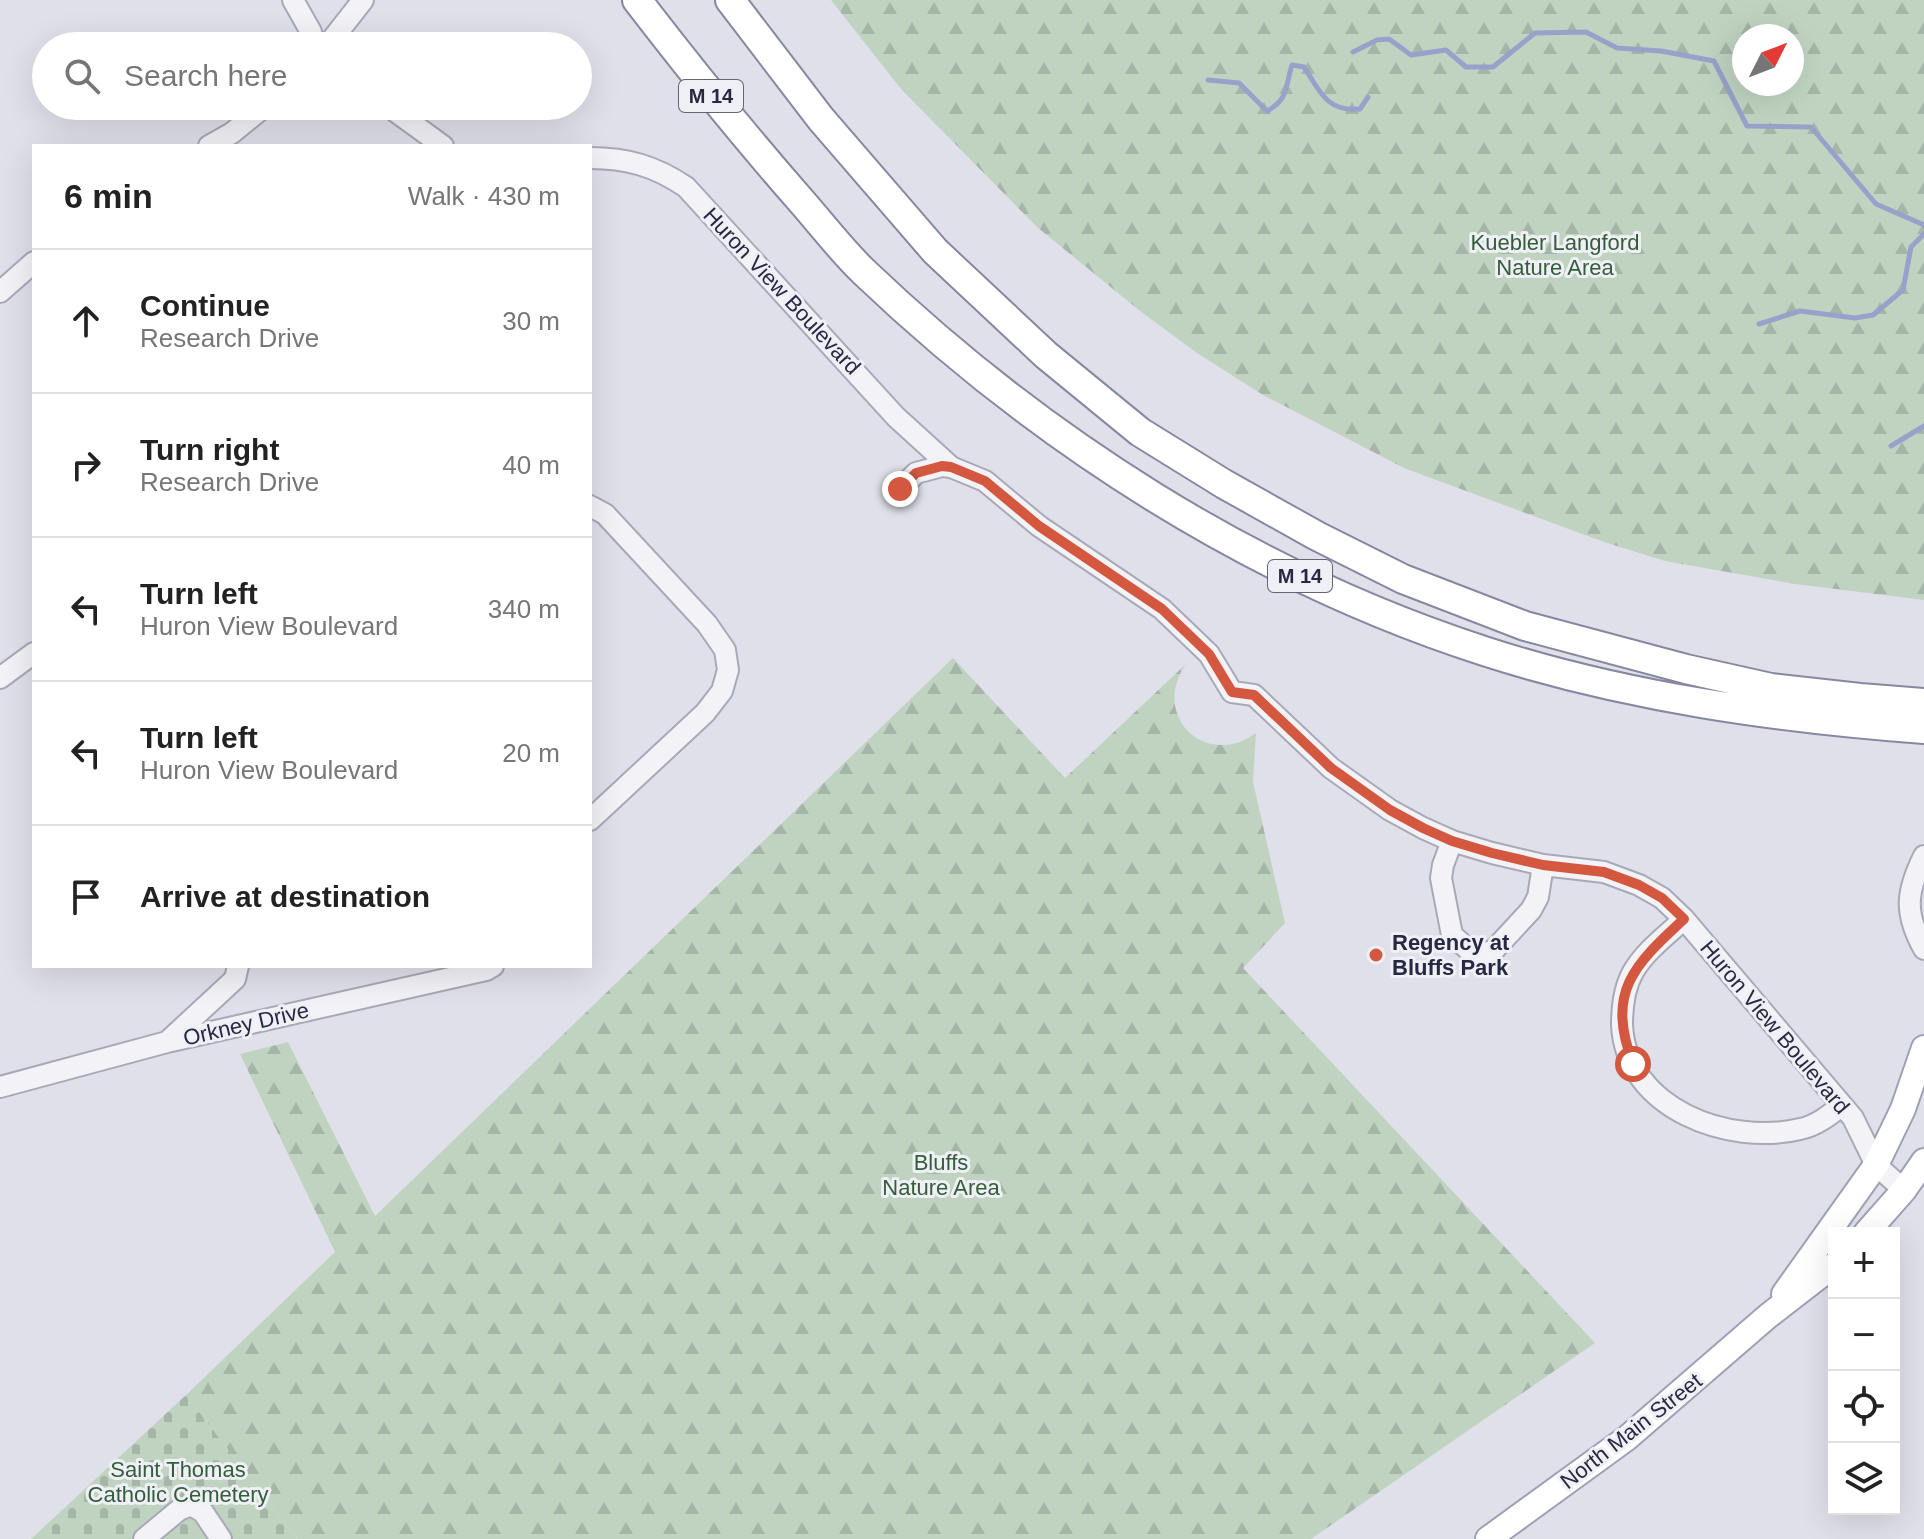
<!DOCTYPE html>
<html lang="en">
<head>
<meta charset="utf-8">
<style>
  body { margin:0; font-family:Helvetica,sans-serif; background:#f2f2f2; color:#222 }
  .controls { position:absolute; right:24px; bottom:24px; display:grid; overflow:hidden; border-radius:0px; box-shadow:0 8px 32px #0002 }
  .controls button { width:72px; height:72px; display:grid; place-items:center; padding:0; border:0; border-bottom:2px solid #e0e0e0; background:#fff; color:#222; font:40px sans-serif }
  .compass { position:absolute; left:1732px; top:24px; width:72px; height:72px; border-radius:50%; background:#fff; box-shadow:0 8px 32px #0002; rotate:48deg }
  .stop { position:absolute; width:24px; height:24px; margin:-18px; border:6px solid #d3583f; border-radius:50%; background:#fff }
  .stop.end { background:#d3583f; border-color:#fff; box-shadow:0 2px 8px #0008 }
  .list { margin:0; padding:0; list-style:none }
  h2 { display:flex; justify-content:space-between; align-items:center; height:104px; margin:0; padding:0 32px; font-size:34px }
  h2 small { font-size:26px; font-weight:400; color:#767676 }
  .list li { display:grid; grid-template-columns:52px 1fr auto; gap:24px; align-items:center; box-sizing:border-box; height:144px; padding:0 32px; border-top:2px solid #e0e0e0 }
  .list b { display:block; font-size:30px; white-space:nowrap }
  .list p { margin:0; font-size:26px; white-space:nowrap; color:#767676 }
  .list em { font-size:26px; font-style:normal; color:#767676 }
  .icon { flex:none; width:44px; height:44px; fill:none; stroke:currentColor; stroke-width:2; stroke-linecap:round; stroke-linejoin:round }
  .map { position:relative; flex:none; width:1924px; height:1539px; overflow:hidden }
  .search { position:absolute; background:#fff; box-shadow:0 8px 32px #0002; left:32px; top:32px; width:560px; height:88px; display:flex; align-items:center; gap:20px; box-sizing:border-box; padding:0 28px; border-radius:44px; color:#767676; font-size:30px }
  .panel { position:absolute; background:#fff; box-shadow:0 8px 32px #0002; left:32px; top:144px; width:560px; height:824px; border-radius:0px }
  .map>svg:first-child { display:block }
  .forest { fill:url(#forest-firs); fill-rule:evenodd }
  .cemetery { fill:url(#cemetery-stones) }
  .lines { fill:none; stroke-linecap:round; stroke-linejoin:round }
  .stream { stroke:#99a1ca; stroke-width:5 }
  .minor-casing { stroke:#a8a9b7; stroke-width:24 }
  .major-casing { stroke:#9ea0b5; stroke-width:28 }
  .highway-casing { stroke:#8688a0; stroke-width:32 }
  .minor { stroke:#f2f2f7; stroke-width:20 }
  .major { stroke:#fff; stroke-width:24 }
  .highway { stroke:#fff; stroke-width:28 }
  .route { stroke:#d3583f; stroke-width:10 }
  .poi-dot { fill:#d3583f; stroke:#efeff6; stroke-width:3 }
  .labels { text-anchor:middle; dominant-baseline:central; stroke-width:6; stroke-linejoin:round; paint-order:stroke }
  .shield { fill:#efeff6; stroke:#636477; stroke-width:2 }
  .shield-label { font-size:20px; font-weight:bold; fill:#272841 }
  .park-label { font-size:22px; fill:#345d39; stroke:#efeff6 }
  .street-label { font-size:22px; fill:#272841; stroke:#efeff6 }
  .poi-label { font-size:22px; font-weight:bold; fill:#272841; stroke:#efeff6; text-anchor:start }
</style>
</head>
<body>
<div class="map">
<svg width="1924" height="1539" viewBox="0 0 1924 1539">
  <defs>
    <pattern id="forest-firs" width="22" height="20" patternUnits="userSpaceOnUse" patternTransform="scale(2)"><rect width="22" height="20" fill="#c0d3c1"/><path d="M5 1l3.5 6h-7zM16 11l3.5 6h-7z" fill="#a5b5a7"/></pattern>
    <pattern id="cemetery-stones" width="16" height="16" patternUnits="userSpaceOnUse" patternTransform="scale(2)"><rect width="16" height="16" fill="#c0d3c1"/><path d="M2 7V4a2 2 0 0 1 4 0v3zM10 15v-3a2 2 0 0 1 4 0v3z" fill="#a5b5a7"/></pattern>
  </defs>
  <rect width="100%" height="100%" fill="#dfe0e9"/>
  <path class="forest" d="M831 0H1924V600L1795 584 1665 561 1604 542 1404 468 1263 395 1197 353 1140 311 1037 227 901 89ZM1792 36V84H1744V36Z
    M953 658 1065 778 1186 664C1150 715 1205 770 1256 733L1253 782 1285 923 1243 968 1595 1343 1311 1539H297L186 1395 335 1252 240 1054 288 1042 375 1216Z"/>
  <path class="cemetery" d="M186 1395 297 1539H31Z"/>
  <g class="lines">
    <path class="stream" d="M1353 52 1377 40 1389 39 1411 55 1446 50 1466 67H1493L1535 33 1586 32 1617 48 1661 51 1714 61 1747 126 1811 127 1876 204 1924 225
      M1208 80 1239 83 1267 111C1289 99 1285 87 1292 65L1304 67C1320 91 1326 112 1360 109L1368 97
      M1759 324 1800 311 1855 318 1873 315 1903 290 1911 247 1924 234
      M1891 446 1924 426"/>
    <g class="minor-casing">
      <path id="minor" d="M293 0 311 32 314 46
        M327 46 363 0
        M388 106 443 146
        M209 146 232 133 265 106
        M590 158C627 158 655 166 686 187L896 417 951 467
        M0 292 34 262
        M900 489 916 473 942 466 951 467 985 481 1039 526 1162 609 1209 654 1232 692 1254 695 1331 768 1390 810 1423 828 1452 841 1492 853 1543 865 1604 872 1639 885 1662 898 1684 919 1853 1118 1876 1165 1904 1190
        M590 506 605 514 707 624 725 650 728 670 722 691 705 713 590 820
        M0 678 34 653
        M1452 841 1443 865 1441 878 1452 935 1470 951 1484 954 1494 950 1531 910 1538 897 1543 865
        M1924 856C1906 892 1904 913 1924 949
        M1684 919C1667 935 1645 951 1633 972 1624 988 1622 1007 1622 1025 1626 1109 1729 1146 1800 1129 1816 1126 1830 1115 1842 1105
        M167 1042 235 979 238 966
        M0 1087 167 1042 486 970 493 966
        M144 1539 179 1510 191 1505 203 1512 221 1539"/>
    </g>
    <g class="major-casing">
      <path id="major" d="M1866 1233 1904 1190 1924 1161
        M1784 1294 1876 1165 1903 1109 1924 1048
        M1488 1539 1627 1438 1768 1316 1834 1265"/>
    </g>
    <g class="highway-casing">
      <path id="highway" d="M637 0C690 69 745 137 803 203 823 226 842 251 864 272 1040 440 1252 576 1484 651 1626 697 1777 718 1924 729
        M730 0 821 119 935 251 1046 355 1140 432 1224 484 1317 536 1403 579 1525 626 1686 669 1771 688 1860 698 1924 703"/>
    </g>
    <use href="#minor" class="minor"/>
    <use href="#major" class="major"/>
    <use href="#highway" class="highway"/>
  </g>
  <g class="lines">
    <path class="route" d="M900 489 916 473 942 466 951 467 985 481 1039 526 1162 609 1209 654 1232 692 1254 695 1331 768 1390 810 1423 828 1452 841 1492 853 1543 865 1604 872 1639 885 1662 898 1684 919C1633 966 1606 992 1633 1064"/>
  </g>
  <circle class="poi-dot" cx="1376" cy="955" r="8"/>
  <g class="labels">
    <g class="shield">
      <rect x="679" y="80" width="64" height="32" rx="6"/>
      <rect x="1268" y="560" width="64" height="32" rx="6"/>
    </g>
    <g class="shield-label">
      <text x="711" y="96">M 14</text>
      <text x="1300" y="576">M 14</text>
    </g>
    <g class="park-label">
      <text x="1555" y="242">Kuebler Langford<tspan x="1555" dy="25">Nature Area</tspan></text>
      <text x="941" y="1162">Bluffs<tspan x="941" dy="25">Nature Area</tspan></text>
      <text x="178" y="1469">Saint Thomas<tspan x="178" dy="25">Catholic Cemetery</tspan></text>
    </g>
    <g class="street-label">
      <text transform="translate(782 291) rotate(47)">Huron View Boulevard</text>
      <text transform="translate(246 1024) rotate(-13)">Orkney Drive</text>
      <text transform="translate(1775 1027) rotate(50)">Huron View Boulevard</text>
      <text transform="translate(1631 1431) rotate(-38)">North Main Street</text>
    </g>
    <g class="poi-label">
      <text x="1392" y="942">Regency at<tspan x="1392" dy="25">Bluffs Park</tspan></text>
    </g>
  </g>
</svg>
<div class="controls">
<button>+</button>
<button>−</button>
<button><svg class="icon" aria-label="locate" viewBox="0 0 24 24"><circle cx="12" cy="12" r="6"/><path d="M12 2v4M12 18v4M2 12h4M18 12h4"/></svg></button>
<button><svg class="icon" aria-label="layers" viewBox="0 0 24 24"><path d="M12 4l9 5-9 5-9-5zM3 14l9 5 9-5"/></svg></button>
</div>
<svg class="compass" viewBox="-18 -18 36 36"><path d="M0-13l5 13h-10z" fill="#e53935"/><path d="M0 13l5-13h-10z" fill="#767676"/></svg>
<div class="stop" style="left:1633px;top:1064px"></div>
<div class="stop end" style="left:900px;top:489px"></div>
<div class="search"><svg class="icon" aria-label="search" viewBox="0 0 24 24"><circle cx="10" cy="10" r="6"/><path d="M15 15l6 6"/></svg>Search here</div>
<section class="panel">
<h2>6 min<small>Walk · 430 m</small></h2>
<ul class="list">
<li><svg class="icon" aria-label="ahead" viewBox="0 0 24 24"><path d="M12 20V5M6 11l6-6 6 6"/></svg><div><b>Continue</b><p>Research Drive</p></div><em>30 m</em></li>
<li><svg class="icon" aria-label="right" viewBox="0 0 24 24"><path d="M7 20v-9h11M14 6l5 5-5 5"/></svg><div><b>Turn right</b><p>Research Drive</p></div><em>40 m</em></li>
<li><svg class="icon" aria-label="left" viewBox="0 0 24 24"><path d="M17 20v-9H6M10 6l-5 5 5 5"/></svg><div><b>Turn left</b><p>Huron View Boulevard</p></div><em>340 m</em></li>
<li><svg class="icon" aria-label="left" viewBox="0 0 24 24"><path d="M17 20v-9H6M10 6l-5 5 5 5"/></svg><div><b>Turn left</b><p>Huron View Boulevard</p></div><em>20 m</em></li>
<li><svg class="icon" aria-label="arrive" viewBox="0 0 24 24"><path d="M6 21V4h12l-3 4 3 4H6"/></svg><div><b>Arrive at destination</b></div></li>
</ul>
</section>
</div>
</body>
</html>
